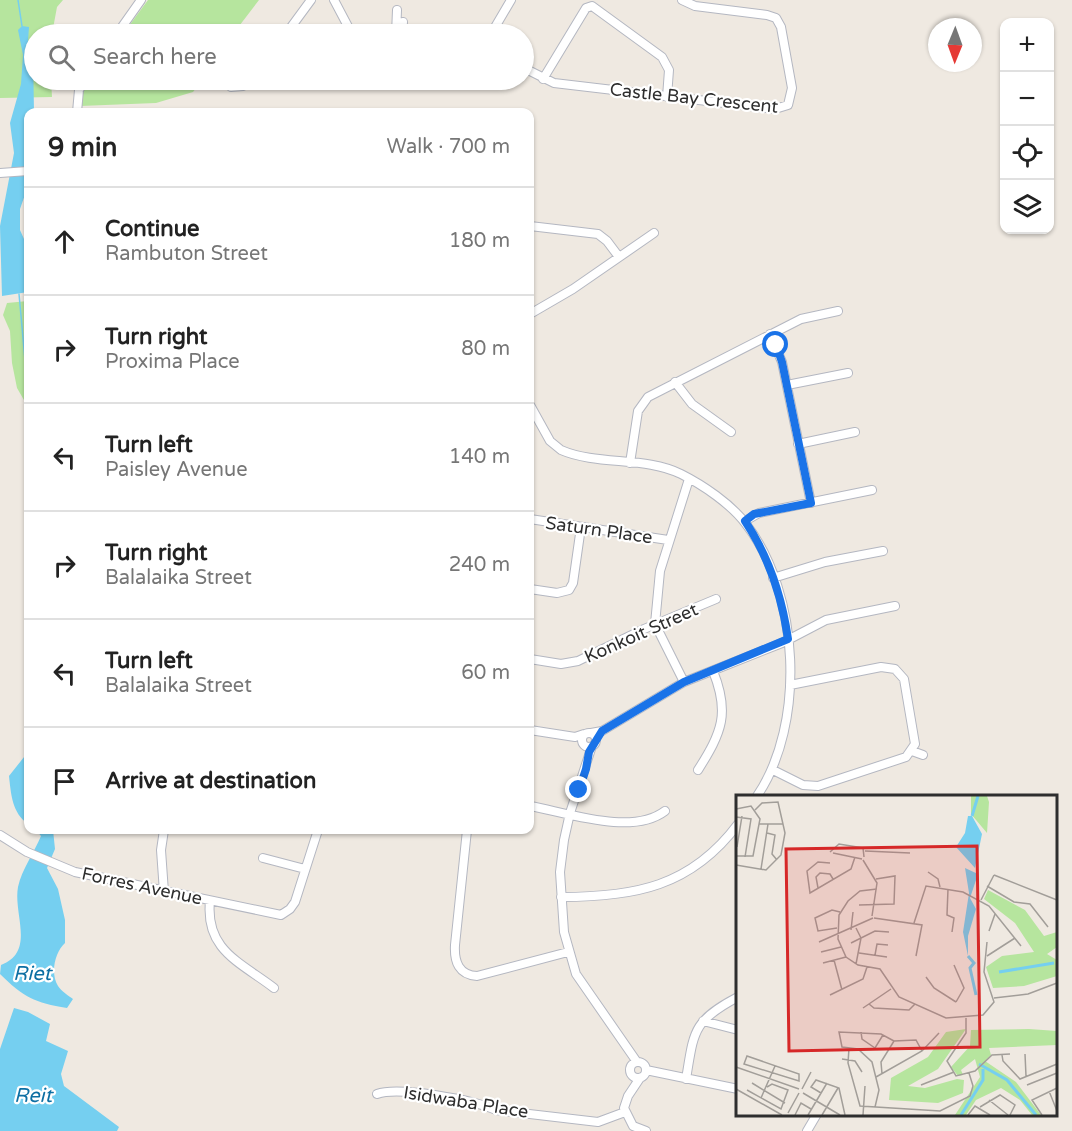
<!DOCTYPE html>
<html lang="en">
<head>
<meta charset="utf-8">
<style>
  body { margin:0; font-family:"Varela Round",sans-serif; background:#f6f6f6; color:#222 }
  .controls { position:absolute; right:18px; top:18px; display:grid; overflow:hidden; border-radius:12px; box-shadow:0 2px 4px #0004 }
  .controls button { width:54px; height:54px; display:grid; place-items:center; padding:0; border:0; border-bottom:2px solid #e0e0e0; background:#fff; color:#222; font:30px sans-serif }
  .compass { position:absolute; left:928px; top:18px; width:54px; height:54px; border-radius:50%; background:#fff; box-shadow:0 2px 4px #0004; rotate:181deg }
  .stop { position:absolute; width:18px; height:18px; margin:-14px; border:4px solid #1a73e8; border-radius:50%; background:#fff }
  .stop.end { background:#1a73e8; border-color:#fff; box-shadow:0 2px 6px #0008 }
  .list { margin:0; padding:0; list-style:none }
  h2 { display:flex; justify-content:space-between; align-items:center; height:78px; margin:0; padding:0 24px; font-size:26px }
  h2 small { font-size:20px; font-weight:400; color:#767676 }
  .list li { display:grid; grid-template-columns:39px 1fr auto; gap:18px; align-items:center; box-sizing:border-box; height:108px; padding:0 24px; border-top:2px solid #e0e0e0 }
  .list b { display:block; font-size:22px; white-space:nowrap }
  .list p { margin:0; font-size:20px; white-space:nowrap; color:#767676 }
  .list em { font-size:20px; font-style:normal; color:#767676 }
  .icon { flex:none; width:33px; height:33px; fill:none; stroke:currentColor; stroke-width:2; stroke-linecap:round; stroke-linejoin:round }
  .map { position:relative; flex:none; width:1072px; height:1131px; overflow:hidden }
  .search { position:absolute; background:#fff; box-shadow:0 2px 4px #0004; left:24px; top:24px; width:510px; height:66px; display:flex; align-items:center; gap:15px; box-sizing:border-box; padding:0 21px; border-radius:33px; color:#767676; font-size:22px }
  .panel { position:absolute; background:#fff; box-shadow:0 2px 4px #0004; left:24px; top:108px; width:510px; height:726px; border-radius:12px }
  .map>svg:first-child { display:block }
  .green { fill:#b6e59e }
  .water { fill:#75cff0 }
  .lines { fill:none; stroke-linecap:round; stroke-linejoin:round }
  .stream { stroke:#75cff0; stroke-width:1.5 }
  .minor-casing { stroke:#b4b7c1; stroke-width:10 }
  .minor { stroke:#fff; stroke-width:8 }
  .route { stroke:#1a73e8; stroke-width:8 }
  .labels { text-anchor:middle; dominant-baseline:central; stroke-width:4.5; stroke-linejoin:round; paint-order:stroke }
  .street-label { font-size:18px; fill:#2e2e2e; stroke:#fff }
  .water-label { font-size:20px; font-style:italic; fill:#0d6fa3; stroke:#fff }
  .inset-river { fill:none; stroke:#75cff0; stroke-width:3 }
  .inset-road { fill:none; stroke:#a29e99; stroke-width:1.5 }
  .view { fill:#d62828; fill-opacity:0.15; stroke:#d62828; stroke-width:3 }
  .inset-edge { fill:none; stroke:#2e2e2e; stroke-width:3 }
</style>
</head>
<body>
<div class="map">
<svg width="1072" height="1131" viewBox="0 0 1072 1131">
  <rect width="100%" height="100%" fill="#efe9e1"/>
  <path class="green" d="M0 0H63L57 7 52 34H34V80H51L52 97 0 98Z
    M148 0H259L233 34H123Z
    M90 80H202L193 92 156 103 80 106 83 88Z
    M28 301V407L17 388 12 363 10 331 3 315 7 303Z"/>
  <path class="water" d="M22 26 29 27 28 41 33 54 34 112H28V186L20 209V230L28 248V292L2 296 0 226 14 153 10 123 21 84 23 55 18 30Z
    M28 752V824C12 813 11 794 9 776Z
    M36 830H53L55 849 47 868 58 889 65 920V943C55 952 50 973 58 986 61 991 69 996 73 999L67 1008C35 1003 23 997 0 974L1 965C36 952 13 914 18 887 22 869 34 853 41 836Z
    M14 1008 28 1012 50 1024 46 1041 68 1051 61 1074 64 1086 119 1127 117 1131H0V1049Z"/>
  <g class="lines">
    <path class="stream" d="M18 0 22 26
      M19 294 28 393
      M28 465V479"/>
    <g class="minor-casing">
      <path id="minor" d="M334 0 352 34
        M117 34 141 0
        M286 34 311 0
        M396 34 397 10
        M402 34 403 22
        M491 34 511 0
        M524 68 554 83 775 109 788 105 792 88 781 27 776 18 767 15 695 6 682 0
        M543 79 586 8 592 6 662 57 669 70 667 97
        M231 87 243 86 249 80
        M77 112 79 90 85 80
        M0 173 28 171
        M530 226 598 234 607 241 619 257
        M530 314 573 289 654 233
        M770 334 782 362 811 503
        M675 382 692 404 731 432
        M787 385 848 373
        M530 405 550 441 561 450C598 466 645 456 681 474 703 485 731 504 746 524 800 594 806 724 757 796
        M798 444 855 432
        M630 463 638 411 648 397 801 319 838 311
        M530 519 668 540
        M745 521 759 513 872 490
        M773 578 825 562 883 551
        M530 589 557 593 569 590 573 583 581 527
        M530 659 561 664 578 661 644 629 716 599
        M684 682 655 624 660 571 689 479
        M530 730 575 737 584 734
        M582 740a7 7 0 1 1 14 0a7 7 0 1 1-14 0Z
        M591 733 602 731 684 682 782 643 826 620 895 606
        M592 746 570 813 564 840 560 872 564 932 576 974 637 1062
        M912 751 923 755
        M698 770C722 732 730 713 713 671
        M773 770 803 785 818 786 906 757 915 744 904 679 895 669 881 667 790 685
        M530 806C568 813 632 836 665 811
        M467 830 455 945C454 962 459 975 477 976L568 952
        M0 835 27 852 75 872 281 915 290 909 295 902 318 830
        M263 858 305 869
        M164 892 161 850 164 830
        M561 897C634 897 691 887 738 824
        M210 901C205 950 240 962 274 988
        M703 1021 738 1030
        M630 1070a8 8 0 1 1 16 0a8 8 0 1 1-16 0Z
        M646 1070 738 1089
        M640 1078 628 1096 624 1108 633 1126 646 1131
        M686 1079C694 1032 692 1021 738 997
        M377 1094C399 1086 473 1100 496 1110L598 1122 625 1112
        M807 1131 817 1114"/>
    </g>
    <use href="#minor" class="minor"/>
  </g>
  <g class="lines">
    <path class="route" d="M579 790 586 769 589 752 602 731 684 682 788 639C782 597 769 557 745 521L754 514 811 503 782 362 776 345"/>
  </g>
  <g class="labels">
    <g class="street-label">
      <text transform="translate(694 98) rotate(6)">Castle Bay Crescent</text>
      <text transform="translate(599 530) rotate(8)">Saturn Place</text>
      <text transform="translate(641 633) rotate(-24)">Konkoit Street</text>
      <text transform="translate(142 886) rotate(12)">Forres Avenue</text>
      <text transform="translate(466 1102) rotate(9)">Isidwaba Place</text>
    </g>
    <g class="water-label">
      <text x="32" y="974">Riet</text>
      <text x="33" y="1096">Reit</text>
    </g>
  </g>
  <g transform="translate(736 795)">
    <rect width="321" height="321" fill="#efe9e1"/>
    <path d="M235 1H251L253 7 251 38 235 19ZM252 95 289 115 308 141 321 137V152L311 159 321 165V181L288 191 257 193 250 172 266 161 298 157 279 128 248 104ZM230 234 202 274 172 291 189 293 221 284 228 285 227 298 202 308 153 305 155 283 192 262 210 237ZM293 234 321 236V250L253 253 255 260 249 266 280 287 305 320H296L284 305 265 293 240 305 230 320H219L244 282 239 264 225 275 227 280 222 281 215 272 234 251 235 235Z" fill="#b6e59e"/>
    <path d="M232 21H236L246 39 239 73 220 52 229 38ZM229 73 242 79 234 103 240 114 232 141V161L227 137 233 98Z" fill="#75cff0"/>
    <path class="inset-river" d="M236 21 242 1M232 161 238 168 234 173 240 200M263 177 318 168M243 269 271 285 300 320M225 320 247 285V274"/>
    <path class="inset-road" d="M0 14 15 11 24 24 17 61H0M0 22 15 24 9 62M23 29H47M31 38 39 40 36 59 41 65M1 52 6 21M129 56 174 58M94 57 103 49 127 53 128 62M97 58 126 64M127 65 141 88 136 121M94 68 82 67 71 76 74 98 115 74 119 62M0 70 30 75 45 60 49 38 42 7 26 8 19 15M25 74 32 29M192 77 202 84 204 92M258 80 321 105M251 91 278 107 294 109 312 132M82 93 80 82 84 78 94 79 97 84M141 94 124 96 112 106 103 120 102 144 110 162 122 170 144 174 163 202 210 223 247 220 258 207 248 177 251 147M212 94 211 120 218 123 216 137M245 105 258 80M123 110 158 109 159 81 140 84M138 123 186 130 180 161M178 128 190 91 227 97 253 111 285 151M101 133 82 136 79 123 96 115 104 117M115 135 117 117M253 136 259 119M83 147 137 123M115 148 139 136 153 137M85 157 105 152M123 158 151 162M139 160 141 149 152 150M251 161 279 143M98 165 106 195M87 168 110 162M120 169 125 143 120 133M218 170 228 193 220 207M190 182 198 193 220 207M94 200 127 184 131 172M258 203 292 199 321 188M133 209 138 213 173 215 179 209M127 213 155 194M230 223V238L211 266 220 281 239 276 256 260 274 259M125 237 126 244 139 253 147 240M113 253 112 268 124 311 204 316 234 301 237 291 233 278M289 259 290 281M266 260 267 266 284 284 321 269M11 261 63 279V286L8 269ZM106 264 119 266 126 277M0 272 63 294M146 279 145 267 158 246 180 245 186 256M140 282 186 256 203 238M16 288 49 308M185 290 218 277M291 290 321 278M0 294 46 320M66 294 75 277M11 295 45 314 52 295 36 289 31 292M313 296 321 316M67 298 104 320M85 298 75 292 80 285 103 293 109 320M25 303 39 271M253 305 272 320M139 312 143 295 136 267 122 254 106 252 103 237 145 239 158 246M244 312 264 300 279 310 274 320M52 318 63 298M59 320 65 308 75 314M72 320 91 288M86 320 102 293M127 320 129 291M232 320 239 311 254 320M306 320 296 305 321 293"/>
    <path class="view" d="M241 51 244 252 53 256 50 54Z"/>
    <rect width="321" height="321" class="inset-edge"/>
  </g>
</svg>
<div class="controls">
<button>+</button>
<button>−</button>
<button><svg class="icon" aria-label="locate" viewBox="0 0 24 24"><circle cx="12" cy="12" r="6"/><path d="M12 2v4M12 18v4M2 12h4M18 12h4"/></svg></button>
<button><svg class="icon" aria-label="layers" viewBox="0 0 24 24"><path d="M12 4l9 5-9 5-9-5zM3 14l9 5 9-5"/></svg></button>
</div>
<svg class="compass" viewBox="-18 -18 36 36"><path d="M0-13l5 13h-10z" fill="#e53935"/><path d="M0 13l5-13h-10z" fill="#767676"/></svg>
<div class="stop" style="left:776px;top:345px"></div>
<div class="stop end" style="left:579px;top:790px"></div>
<div class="search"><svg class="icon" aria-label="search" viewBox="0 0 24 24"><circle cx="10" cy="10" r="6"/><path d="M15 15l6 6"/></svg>Search here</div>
<section class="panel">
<h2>9 min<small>Walk · 700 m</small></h2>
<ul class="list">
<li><svg class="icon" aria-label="ahead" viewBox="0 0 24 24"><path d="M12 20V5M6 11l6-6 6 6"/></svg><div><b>Continue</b><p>Rambuton Street</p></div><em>180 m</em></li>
<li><svg class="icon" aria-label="right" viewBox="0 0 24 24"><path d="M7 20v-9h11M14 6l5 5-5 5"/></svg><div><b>Turn right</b><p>Proxima Place</p></div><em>80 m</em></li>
<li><svg class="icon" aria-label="left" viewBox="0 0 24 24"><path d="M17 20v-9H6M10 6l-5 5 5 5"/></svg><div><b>Turn left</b><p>Paisley Avenue</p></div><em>140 m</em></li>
<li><svg class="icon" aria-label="right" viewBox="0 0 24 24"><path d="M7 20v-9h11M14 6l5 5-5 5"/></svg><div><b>Turn right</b><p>Balalaika Street</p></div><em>240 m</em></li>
<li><svg class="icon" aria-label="left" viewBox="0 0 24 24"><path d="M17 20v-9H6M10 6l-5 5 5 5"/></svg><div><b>Turn left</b><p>Balalaika Street</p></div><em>60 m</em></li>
<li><svg class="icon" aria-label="arrive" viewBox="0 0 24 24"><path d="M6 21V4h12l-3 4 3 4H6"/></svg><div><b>Arrive at destination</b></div></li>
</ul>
</section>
</div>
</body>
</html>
